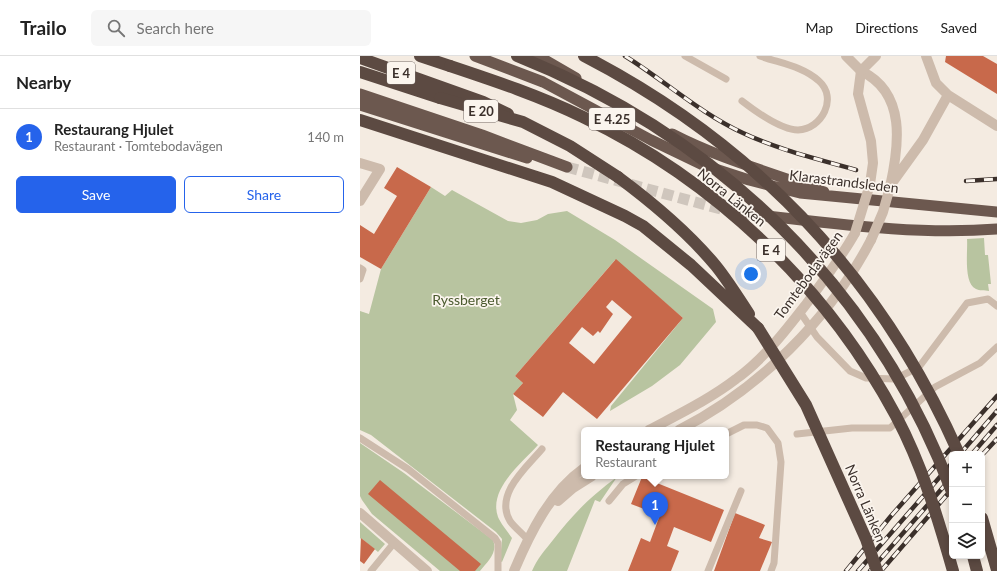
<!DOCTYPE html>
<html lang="en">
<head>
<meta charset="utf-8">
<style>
  body { margin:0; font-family:Lato,sans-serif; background:#f6f6f6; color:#222 }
  .controls { position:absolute; right:12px; bottom:12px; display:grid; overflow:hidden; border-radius:6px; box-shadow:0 2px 6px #0003 }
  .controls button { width:36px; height:36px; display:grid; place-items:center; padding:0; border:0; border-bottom:1px solid #e0e0e0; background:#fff; color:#222; font:20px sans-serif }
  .you { position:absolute; left:391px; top:218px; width:14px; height:14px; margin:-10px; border:3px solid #fff; border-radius:50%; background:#1a73e8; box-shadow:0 0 0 6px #1a73e833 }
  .badge { display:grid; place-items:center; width:26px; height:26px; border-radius:50%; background:#2563eb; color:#fff; font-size:13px; font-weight:700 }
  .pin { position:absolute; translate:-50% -33px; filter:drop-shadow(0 1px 2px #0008) }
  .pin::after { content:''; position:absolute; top:21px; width:14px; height:12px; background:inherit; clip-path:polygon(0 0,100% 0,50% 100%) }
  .popup { position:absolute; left:221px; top:371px; width:148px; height:52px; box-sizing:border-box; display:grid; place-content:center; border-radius:6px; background:#fff; filter:drop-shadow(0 1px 3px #0005); font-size:13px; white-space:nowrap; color:#767676 }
  .popup b { font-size:15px; color:#222 }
  .popup::after { content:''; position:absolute; left:50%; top:100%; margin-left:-8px; border:8px solid transparent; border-top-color:#fff }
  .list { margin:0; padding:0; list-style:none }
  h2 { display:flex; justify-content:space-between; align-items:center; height:52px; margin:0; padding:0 16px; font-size:17px }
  h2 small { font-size:13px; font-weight:400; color:#767676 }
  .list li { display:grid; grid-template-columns:26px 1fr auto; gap:12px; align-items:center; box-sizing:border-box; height:56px; padding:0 16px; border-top:1px solid #e0e0e0 }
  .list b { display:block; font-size:15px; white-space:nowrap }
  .list p { margin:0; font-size:13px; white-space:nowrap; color:#767676 }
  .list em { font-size:13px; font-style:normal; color:#767676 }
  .actions { display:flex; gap:8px; padding:12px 16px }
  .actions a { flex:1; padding:9px 0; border:1px solid #2563eb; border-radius:6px; text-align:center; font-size:14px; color:#2563eb }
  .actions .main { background:#2563eb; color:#fff }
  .icon { flex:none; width:22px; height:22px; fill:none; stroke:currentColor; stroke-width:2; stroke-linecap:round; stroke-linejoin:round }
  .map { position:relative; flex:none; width:637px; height:515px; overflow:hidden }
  header { display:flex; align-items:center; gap:24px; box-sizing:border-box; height:56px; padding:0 20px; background:#fff; border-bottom:1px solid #e0e0e0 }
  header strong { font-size:19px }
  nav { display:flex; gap:22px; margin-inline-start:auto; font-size:14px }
  .search { width:280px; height:36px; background:#f6f6f6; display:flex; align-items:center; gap:10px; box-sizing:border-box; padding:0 14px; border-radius:6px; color:#767676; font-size:15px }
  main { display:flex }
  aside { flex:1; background:#fff }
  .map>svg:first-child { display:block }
  .green { fill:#b8c4a0 }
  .building { fill:#c8694b; fill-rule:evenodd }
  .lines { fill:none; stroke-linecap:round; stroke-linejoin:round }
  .trunk-tunnel { stroke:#cfc6bd; stroke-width:11; stroke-dasharray:11 5.5; stroke-linecap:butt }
  .service { stroke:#cdbbac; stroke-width:7 }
  .minor { stroke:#cdbbac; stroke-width:10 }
  .tertiary { stroke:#cdbbac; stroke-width:10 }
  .trunk { stroke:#6c584f; stroke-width:11 }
  .motorway { stroke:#5c4a42; stroke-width:12 }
  .rail-casing { stroke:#3b302b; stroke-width:4.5 }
  .rail { stroke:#fbf5ee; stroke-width:3; stroke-dasharray:9; stroke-linecap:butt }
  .minor-bridge { stroke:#cdbbac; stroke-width:10 }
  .motorway-bridge { stroke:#5c4a42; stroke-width:12 }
  .labels { text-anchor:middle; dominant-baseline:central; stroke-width:3.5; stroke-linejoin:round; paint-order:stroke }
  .shield { fill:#fbf5ee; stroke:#756b66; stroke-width:1 }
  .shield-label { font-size:13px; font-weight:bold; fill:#3b302b }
  .street-label { font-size:14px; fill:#3b302b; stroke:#fbf5ee }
  .park-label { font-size:14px; fill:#4a5a2e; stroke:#fbf5ee }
</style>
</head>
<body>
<header>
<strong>Trailo</strong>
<div class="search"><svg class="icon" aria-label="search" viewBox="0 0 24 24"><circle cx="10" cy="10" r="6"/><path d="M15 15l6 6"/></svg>Search here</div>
<nav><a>Map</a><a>Directions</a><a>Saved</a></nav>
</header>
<main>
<aside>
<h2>Nearby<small></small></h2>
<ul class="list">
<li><span class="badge">1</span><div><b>Restaurang Hjulet</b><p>Restaurant · Tomtebodavägen</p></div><em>140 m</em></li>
</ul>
<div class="actions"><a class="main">Save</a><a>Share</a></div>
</aside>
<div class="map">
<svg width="637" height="515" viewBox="0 0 637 515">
  <rect width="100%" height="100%" fill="#f4ebe1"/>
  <path class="green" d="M71 131 85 140 92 134 148 165 161 167 177 164 188 158 207 155 255 184 353 253 356 266 320 309 292 330 250 355 251 350 323 262 255 204 155 320 163 327 153 338 157 354 150 364 178 389C162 407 128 433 138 461 141 468 148 476 152 482L142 506 140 505 142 483 136 476 11 379 0 374V255L9 258 21 213Z
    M624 182 625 199H628L631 228H628L629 235C625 234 619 235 616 233 603 227 608 195 607 183Z
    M0 387 44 417 133 484C138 497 128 505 120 515H80L12 458 2 444 0 440Z
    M257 421 240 446 235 444 207 515H172C177 503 185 494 193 484 214 457 230 441 257 421Z
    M0 466 25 488 18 496 1 482 0 483Z"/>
  <path class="building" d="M586 0H623L637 8V38L585 6Z
    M37 111 71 131 21 213 0 201V169L14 178 37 140 24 132Z
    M256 203 323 262 237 363 203 336 183 361 153 338 163 327 155 320ZM252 244 272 261 234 308 209 287 222 271 233 280 238 275 240 277 253 258 246 251Z
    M282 421 364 454 351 486 314 471 307 490 319 495 311 515H268L281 482 290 486 300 459 271 448Z
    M20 424 121 508 115 515H100L8 438Z
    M375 457 405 469 399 482 412 486 400 515H354Z
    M1 482 15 493 4 508 0 505Z"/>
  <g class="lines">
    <path class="trunk-tunnel" d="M207 111 368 155"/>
    <path class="service" d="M325 0 366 23
      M382 45C395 55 421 74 438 74 462 73 478 42 459 25 443 10 419 7 400 0
      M0 212 3 214 0 223
      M440 256 457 281 490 315 506 322 535 323 559 311 607 247 628 243 637 250
      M366 378 384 369H397L407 372 418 387 421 406 414 507 411 515
      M437 378 492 372H530L575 331 620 307 637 291
      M0 382 48 413 135 482 138 487V515
      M249 445 263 428 276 420
      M167 483C162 477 154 471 150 465 134 438 167 411 182 393
      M11 515 34 487
      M348 515 381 435"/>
    <path class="minor" d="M566 0 576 27 588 39 637 70
      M501 15C547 37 539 90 530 131
      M501 15 498 38 511 85 513 107 510 128
      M501 15 516 0
      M0 107 20 113 0 145
      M532 127 563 84 588 39
      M289 374C319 358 350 343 376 323 404 303 426 274 447 247 464 224 481 202 495 177
      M319 374C399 333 469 264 511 184
      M198 445 213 432 232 420
      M0 457 67 515
      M154 515C170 477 190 436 224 412"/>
    <path class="tertiary" d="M486 0 501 15"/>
    <path class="trunk" d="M115 0 183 26 291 84 343 109 389 124 440 137 637 156
      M178 0 216 22
      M0 38 122 79 207 111
      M0 49 167 102
      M312 78C360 103 413 117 464 136
      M371 156C459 165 548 180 637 173"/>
    <path class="motorway" d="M60 0 90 10
      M0 2 123 46 148 58
      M0 16 80 42
      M0 64 192 126 265 160 283 170 331 209 398 272
      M258 121C293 147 327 175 356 210 368 225 378 241 389 258
      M622 462 637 514
      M613 500 617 515"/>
    <g class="rail-casing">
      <path id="rail" d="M265 0C305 25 340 57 383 77 419 94 458 103 496 114
        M606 125 637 123
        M600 398 637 355
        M612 398 637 369
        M622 399 637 383
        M486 515 531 460 637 340
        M498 515 592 407
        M510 515 592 421
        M521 515 592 433"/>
    </g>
    <use href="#rail" class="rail"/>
    <path class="minor-bridge" d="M495 177 510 128
      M511 184 523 156 530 131"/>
    <path class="motorway-bridge" d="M157 0C358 80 515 231 592 436
      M224 0C396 89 520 220 599 398
      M90 10C135 25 180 40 223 61 355 124 467 231 536 360 562 409 578 462 593 515
      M80 42 163 66 210 90 258 121
      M398 272 446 349 506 483 517 515"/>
  </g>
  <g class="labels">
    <g class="shield">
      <rect x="27" y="6" width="28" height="22" rx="3"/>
      <rect x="104" y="44" width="34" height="22" rx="3"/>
      <rect x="229" y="52" width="46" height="22" rx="3"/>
      <rect x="397" y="183" width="28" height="22" rx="3"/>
    </g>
    <g class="shield-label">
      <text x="41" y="17">E 4</text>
      <text x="121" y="55">E 20</text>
      <text x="252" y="63">E 4.25</text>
      <text x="411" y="194">E 4</text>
    </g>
    <g class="street-label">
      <text transform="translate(484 125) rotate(7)">Klarastrandsleden</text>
      <text transform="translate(372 141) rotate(39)">Norra Länken</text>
      <text transform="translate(448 219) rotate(-54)">Tomtebodavägen</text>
      <text transform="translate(506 447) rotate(67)">Norra Länken</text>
    </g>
    <g class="park-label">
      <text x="106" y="243">Ryssberget</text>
    </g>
  </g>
</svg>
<div class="controls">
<button>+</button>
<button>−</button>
<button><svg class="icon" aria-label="layers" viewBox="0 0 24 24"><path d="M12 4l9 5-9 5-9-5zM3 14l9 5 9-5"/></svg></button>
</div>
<div class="you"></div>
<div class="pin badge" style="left:295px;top:469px">1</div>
<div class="popup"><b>Restaurang Hjulet</b>Restaurant</div>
</div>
</main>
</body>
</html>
